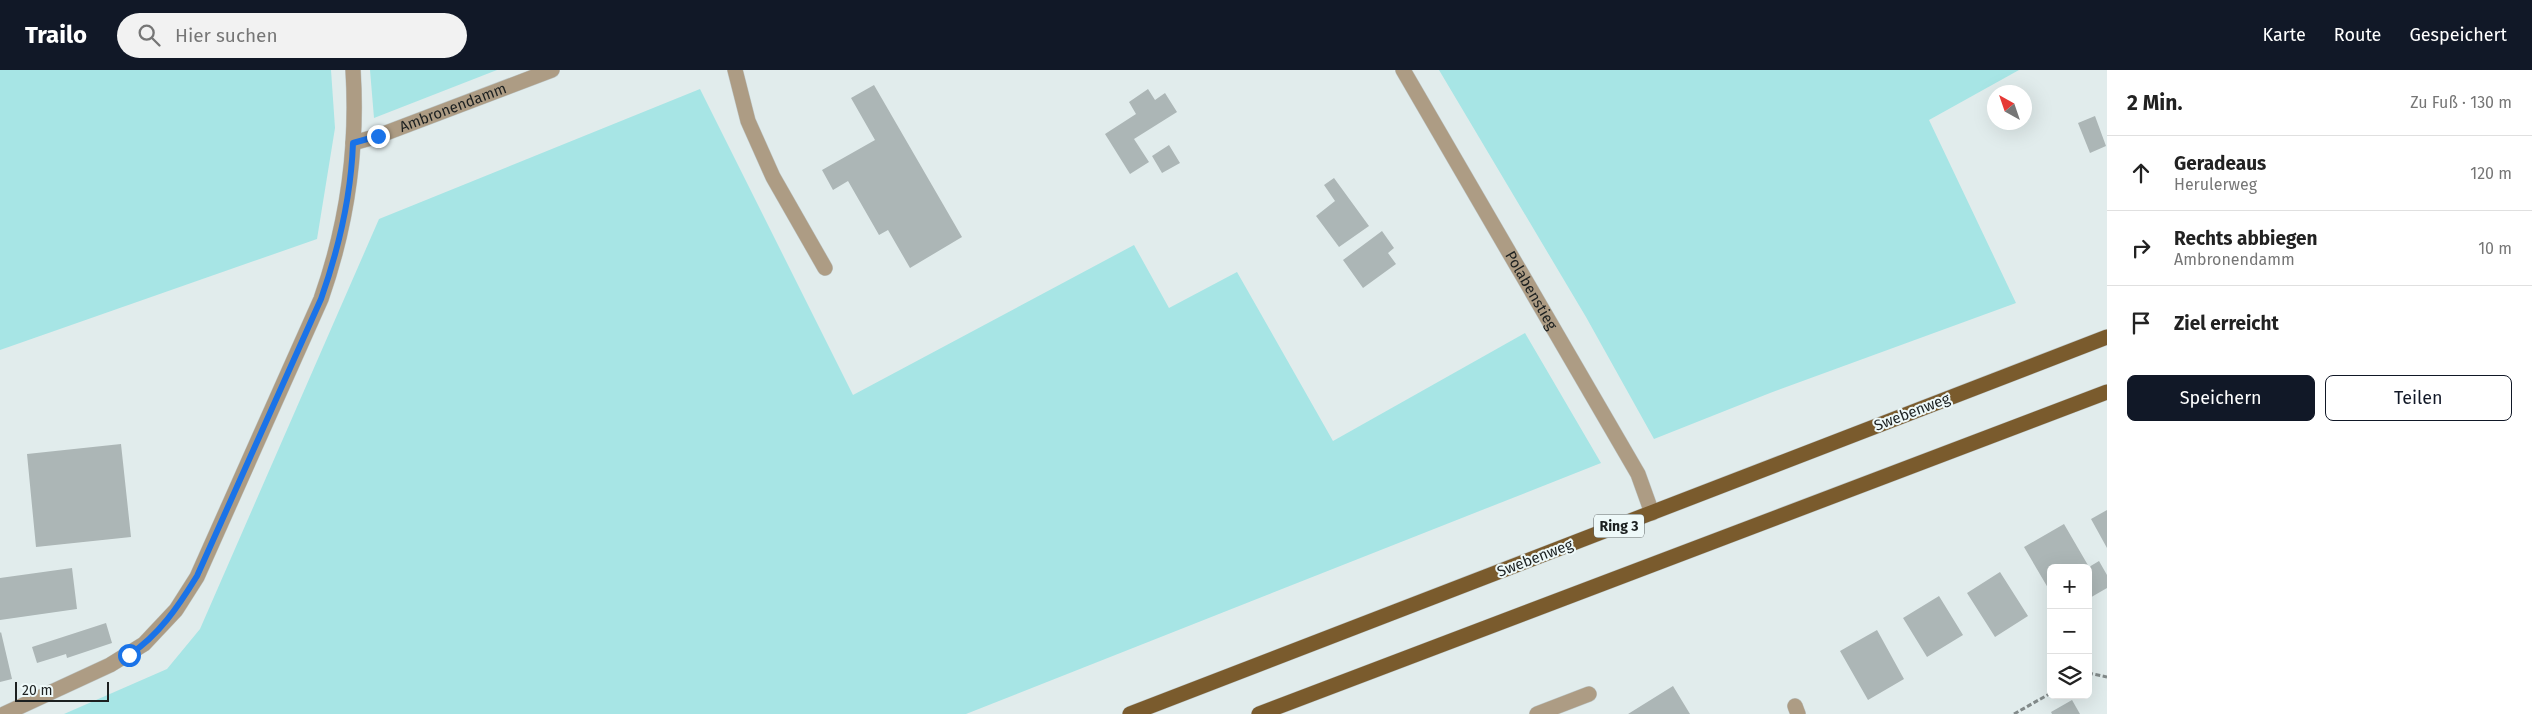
<!DOCTYPE html>
<html lang="de">
<head>
<meta charset="utf-8">
<style>
  body { margin:0; font-family:"Fira Sans",sans-serif; background:#f2f2f2; color:#222 }
  .controls { position:absolute; right:15px; bottom:15px; display:grid; overflow:hidden; border-radius:8px; box-shadow:0 5px 20px #0002 }
  .controls button { width:45px; height:45px; display:grid; place-items:center; padding:0; border:0; border-bottom:1px solid #e0e0e0; background:#fff; color:#222; font:25px sans-serif }
  .compass { position:absolute; left:1987px; top:15px; width:45px; height:45px; border-radius:50%; background:#fff; box-shadow:0 5px 20px #0002; rotate:320deg }
  .scale { position:absolute; left:15px; bottom:12px; width:94px; box-sizing:border-box; padding-left:5px; border:2px solid #1c2020; border-top:0; font-size:14px; line-height:18px; white-space:nowrap; color:#1c2020; -webkit-text-stroke:4px #eef9f9; paint-order:stroke }
  .stop { position:absolute; width:15px; height:15px; margin:-11px; border:4px solid #1a73e8; border-radius:50%; background:#fff }
  .stop.end { background:#1a73e8; border-color:#fff; box-shadow:0 1px 5px #0008 }
  .list { margin:0; padding:0; list-style:none }
  h2 { display:flex; justify-content:space-between; align-items:center; height:65px; margin:0; padding:0 20px; font-size:21px }
  h2 small { font-size:16px; font-weight:400; color:#767676 }
  .list li { display:grid; grid-template-columns:32px 1fr auto; gap:15px; align-items:center; box-sizing:border-box; height:75px; padding:0 20px; border-top:1px solid #e0e0e0 }
  .list b { display:block; font-size:19px; white-space:nowrap }
  .list p { margin:0; font-size:16px; white-space:nowrap; color:#767676 }
  .list em { font-size:16px; font-style:normal; color:#767676 }
  .actions { display:flex; gap:10px; padding:15px 20px }
  .actions a { flex:1; padding:11px 0; border:1px solid #111827; border-radius:8px; text-align:center; font-size:18px; color:#111827 }
  .actions .main { background:#111827; color:#fff }
  .icon { flex:none; width:28px; height:28px; fill:none; stroke:currentColor; stroke-width:2; stroke-linecap:round; stroke-linejoin:round }
  .map { position:relative; flex:none; width:2107px; height:644px; overflow:hidden }
  header { display:flex; align-items:center; gap:30px; box-sizing:border-box; height:70px; padding:0 25px; background:#111827; color:#fff }
  header strong { font-size:24px }
  nav { display:flex; gap:28px; margin-inline-start:auto; font-size:18px }
  .search { width:350px; height:45px; background:#f2f2f2; display:flex; align-items:center; gap:12px; box-sizing:border-box; padding:0 18px; border-radius:28px; color:#767676; font-size:19px }
  main { display:flex }
  aside { flex:1; background:#fff }
  .map>svg:first-child { display:block }
  .green { fill:#a7e5e5 }
  .building { fill:#acb6b6 }
  .lines { fill:none; stroke-linecap:round; stroke-linejoin:round }
  .minor-casing { stroke:#bec7c7; stroke-width:16 }
  .major-casing { stroke:#bec7c7; stroke-width:16 }
  .path { stroke:#828a8a; stroke-width:3; stroke-dasharray:5 2.5; stroke-linecap:butt }
  .minor { stroke:#ad9c84; stroke-width:15 }
  .major { stroke:#7a5b2d; stroke-width:15 }
  .route { stroke:#1a73e8; stroke-width:6 }
  .labels { text-anchor:middle; dominant-baseline:central; stroke-width:4; stroke-linejoin:round; paint-order:stroke }
  .shield { fill:#eef9f9; stroke:#5b6161; stroke-width:1 }
  .shield-label { font-size:14px; font-weight:bold; fill:#1c2020 }
  .street-label { font-size:15px; fill:#1c2020; stroke:#eef9f9 }
</style>
</head>
<body>
<header>
<strong>Trailo</strong>
<div class="search"><svg class="icon" aria-label="search" viewBox="0 0 24 24"><circle cx="10" cy="10" r="6"/><path d="M15 15l6 6"/></svg>Hier suchen</div>
<nav><a>Karte</a><a>Route</a><a>Gespeichert</a></nav>
</header>
<main>
<div class="map">
<svg width="2107" height="644" viewBox="0 0 2107 644">
  <rect width="100%" height="100%" fill="#e1ecec"/>
  <path class="green" d="M0 0H331L335 58 317 169 0 280Z
    M370 0H497L374 48Z
    M1439 0H2019L1929 50 2016 233 1770 323 1654 369 1586 247Z
    M700 19 853 325 1134 175 1169 238 1237 202 1333 371 1525 263 1601 393 966 644H64L167 599 200 559 379 149Z"/>
  <path class="building" d="M874 15 962 167 910 198 888 160 879 165 848 111 833 120 822 100 875 70 851 28Z
    M1148 19 1155 30 1165 23 1177 42 1134 69 1149 92 1130 104 1105 64 1136 44 1129 32Z
    M2095 46 2106 76 2090 83 2078 53Z
    M1169 75 1180 93 1162 103 1152 86Z
    M1334 108 1369 156 1339 177 1316 146 1335 131 1324 115Z
    M1382 161 1394 178 1388 183 1396 194 1363 218 1343 190Z
    M121 374 131 467 36 477 27 384Z
    M2107 440V478L2091 449Z
    M2064 454 2089 497 2099 491 2107 505V518L2088 529V498H2051V523L2024 477Z
    M72 498 77 539 0 550V508Z
    M2000 502 2028 546 1995 567 1967 523Z
    M1939 526 1963 565 1927 587 1903 548Z
    M106 553 112 573 67 588 66 584 37 593 32 577Z
    M1877 560 1904 609 1868 630 1840 581Z
    M1 562 12 609 0 612V563Z
    M1673 616 1690 644H1628Z
    M2072 630 2080 644H2052L2051 642Z"/>
  <g class="lines">
    <g class="minor-casing">
      <g id="minor">
        <path d="M735 0 748 51 773 107 825 198"/>
        <path id="s1" d="M1403 0 1638 404 1652 443"/>
        <path id="s2" d="M353 73 378 66 552 0"/>
        <path d="M1795 636 1798 644"/>
        <path d="M4 644 110 595 144 574 176 540 197 507 321 229C347 155 358 78 353 0"/>
        <path d="M1537 644 1589 624"/>
      </g>
    </g>
    <g class="major-casing">
      <path id="major" d="M1130 644 2107 267
        M1259 644 2107 322"/>
    </g>
    <path class="path" d="M2088 603 2107 607
      M2014 644 2051 623"/>
    <use href="#minor" class="minor"/>
    <use href="#major" class="major"/>
  </g>
  <g class="lines">
    <path class="route" d="M129 585C159 565 178 537 197 506L321 229C339 178 351 127 353 73L378 66"/>
  </g>
  <g class="labels">
    <rect class="shield" x="1594" y="444.5" width="50" height="23" rx="4"/>
    <g class="shield-label">
      <text x="1619" y="456">Ring 3</text>
    </g>
    <g class="street-label">
      <text stroke="none"><textPath href="#s2" startOffset="106">Ambronendamm</textPath></text>
      <text stroke="none"><textPath href="#s1" startOffset="255">Polabenstieg</textPath></text>
      <text transform="translate(1912 342) rotate(-21)">Swebenweg</text>
      <text transform="translate(1535 488) rotate(-21)">Swebenweg</text>
    </g>
  </g>
</svg>
<div class="controls">
<button>+</button>
<button>−</button>
<button><svg class="icon" aria-label="layers" viewBox="0 0 24 24"><path d="M12 4l9 5-9 5-9-5zM3 14l9 5 9-5"/></svg></button>
</div>
<svg class="compass" viewBox="-18 -18 36 36"><path d="M0-13l5 13h-10z" fill="#e53935"/><path d="M0 13l5-13h-10z" fill="#767676"/></svg>
<div class="scale">20 m</div>
<div class="stop" style="left:129px;top:585px"></div>
<div class="stop end" style="left:378px;top:66px"></div>
</div>
<aside>
<h2>2 Min.<small>Zu Fuß · 130 m</small></h2>
<ul class="list">
<li><svg class="icon" aria-label="ahead" viewBox="0 0 24 24"><path d="M12 20V5M6 11l6-6 6 6"/></svg><div><b>Geradeaus</b><p>Herulerweg</p></div><em>120 m</em></li>
<li><svg class="icon" aria-label="right" viewBox="0 0 24 24"><path d="M7 20v-9h11M14 6l5 5-5 5"/></svg><div><b>Rechts abbiegen</b><p>Ambronendamm</p></div><em>10 m</em></li>
<li><svg class="icon" aria-label="arrive" viewBox="0 0 24 24"><path d="M6 21V4h12l-3 4 3 4H6"/></svg><div><b>Ziel erreicht</b></div></li>
</ul>
<div class="actions"><a class="main">Speichern</a><a>Teilen</a></div>
</aside>
</main>
</body>
</html>
